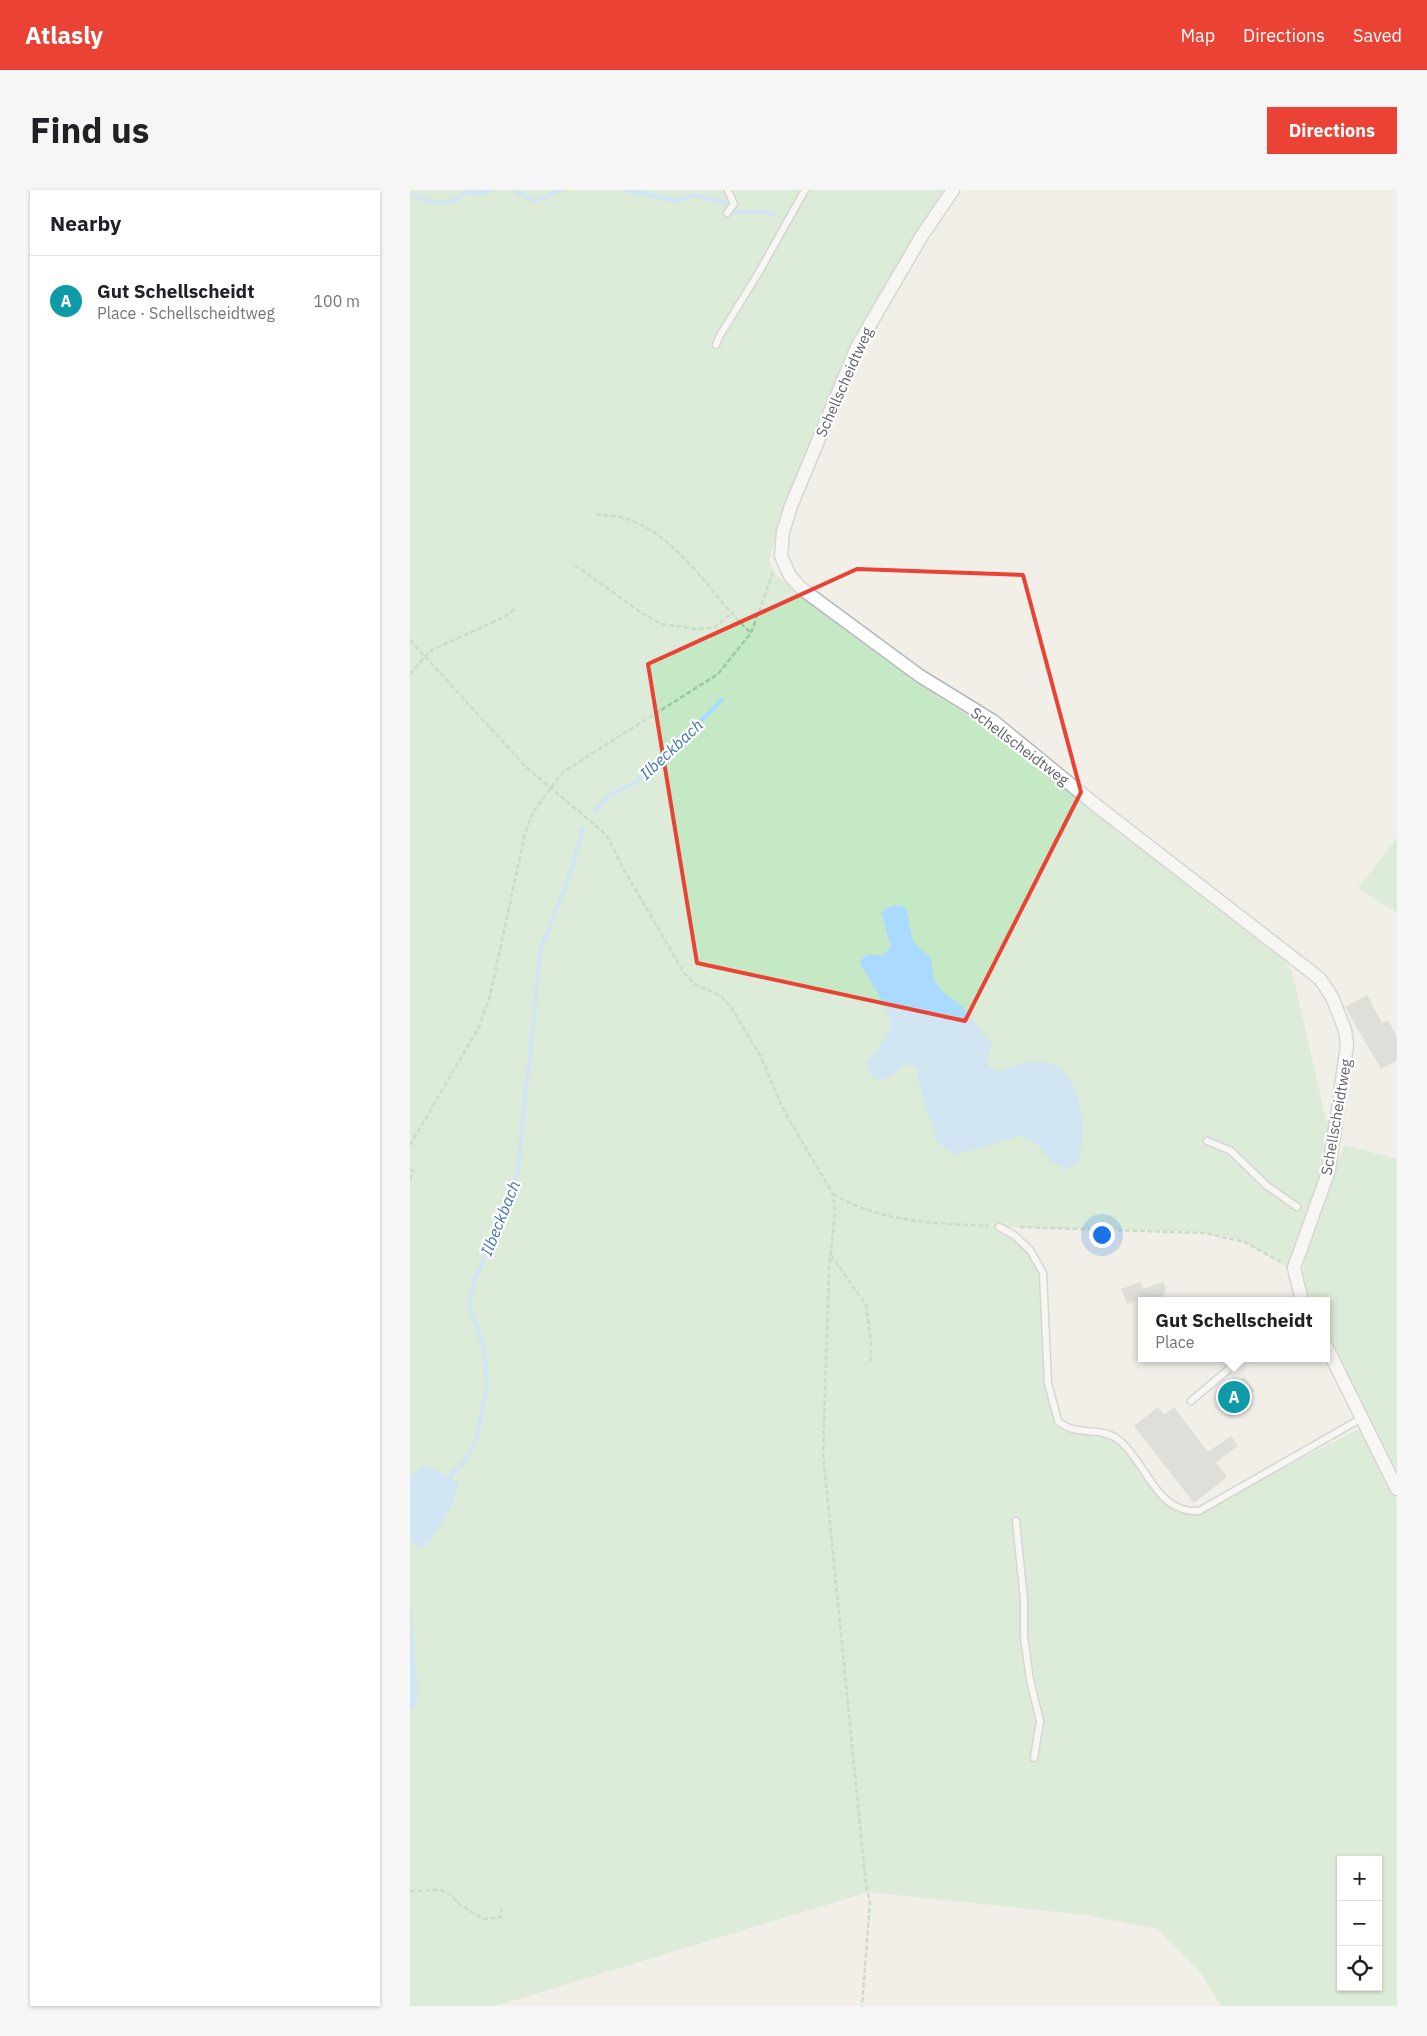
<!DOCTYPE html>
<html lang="en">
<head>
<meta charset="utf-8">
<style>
  body { margin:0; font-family:"IBM Plex Sans",sans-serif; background:#f6f6f6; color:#202124 }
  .controls { position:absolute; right:15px; bottom:15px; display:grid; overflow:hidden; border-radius:0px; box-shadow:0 1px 4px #0004 }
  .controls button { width:45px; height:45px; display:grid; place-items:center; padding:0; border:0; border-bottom:1px solid #e0e0e0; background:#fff; color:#202124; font:25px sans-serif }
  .you { position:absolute; left:691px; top:1044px; width:18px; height:18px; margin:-12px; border:4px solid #fff; border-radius:50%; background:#1a73e8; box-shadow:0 0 0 8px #1a73e833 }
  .badge { display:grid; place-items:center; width:32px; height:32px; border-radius:50%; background:#ea4335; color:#fff; font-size:16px; font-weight:700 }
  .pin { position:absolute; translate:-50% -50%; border:2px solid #fff; box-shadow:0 1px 5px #0006 }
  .popup { position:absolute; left:728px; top:1107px; width:192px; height:65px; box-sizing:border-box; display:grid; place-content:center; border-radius:0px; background:#fff; filter:drop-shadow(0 1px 4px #0005); font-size:16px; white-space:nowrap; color:#757577 }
  .popup b { font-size:19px; color:#202124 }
  .popup::after { content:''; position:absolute; left:50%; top:100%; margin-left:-10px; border:10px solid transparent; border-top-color:#fff }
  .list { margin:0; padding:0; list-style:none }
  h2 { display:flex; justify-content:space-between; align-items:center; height:65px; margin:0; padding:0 20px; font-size:21px }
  h2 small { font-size:16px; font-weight:400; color:#757577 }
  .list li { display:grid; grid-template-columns:32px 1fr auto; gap:15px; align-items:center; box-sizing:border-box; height:90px; padding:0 20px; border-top:1px solid #e0e0e0 }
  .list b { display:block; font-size:19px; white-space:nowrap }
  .list p { margin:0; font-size:16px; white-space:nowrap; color:#757577 }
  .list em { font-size:16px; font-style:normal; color:#757577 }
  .icon { flex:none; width:28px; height:28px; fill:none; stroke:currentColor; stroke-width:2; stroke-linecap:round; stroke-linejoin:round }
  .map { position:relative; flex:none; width:987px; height:1816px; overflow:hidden; border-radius:0px }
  header { display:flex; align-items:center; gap:30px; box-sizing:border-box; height:70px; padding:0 25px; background:#ea4335; color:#fff }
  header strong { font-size:24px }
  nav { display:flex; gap:28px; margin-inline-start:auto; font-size:18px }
  .intro { display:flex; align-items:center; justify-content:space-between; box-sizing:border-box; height:120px; padding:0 30px }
  h1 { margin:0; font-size:35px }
  .button { padding:12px 22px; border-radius:0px; background:#ea4335; color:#fff; font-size:18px; font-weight:700 }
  main { display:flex; gap:30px; padding:0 30px }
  aside { flex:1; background:#fff; border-radius:0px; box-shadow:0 1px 4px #0004 }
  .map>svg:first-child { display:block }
  .green { fill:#c5e8c5; fill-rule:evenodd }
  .water { fill:#aadaff }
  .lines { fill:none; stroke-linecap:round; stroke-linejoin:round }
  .stream { stroke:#aadaff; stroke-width:4.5 }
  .building { fill:#cccac5 }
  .service-casing { stroke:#b5b8bc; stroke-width:9 }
  .minor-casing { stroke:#b5b8bc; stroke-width:15 }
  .path { stroke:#9cc7a9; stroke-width:2.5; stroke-dasharray:5 2.5; stroke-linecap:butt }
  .service { stroke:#fff; stroke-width:6 }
  .minor { stroke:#fff; stroke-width:12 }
  .marked { fill:none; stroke:#ea4335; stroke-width:4; stroke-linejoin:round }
  .labels { text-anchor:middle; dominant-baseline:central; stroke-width:4.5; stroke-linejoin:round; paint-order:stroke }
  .street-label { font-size:15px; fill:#5f6368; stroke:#fff }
  .water-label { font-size:16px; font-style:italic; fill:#4174aa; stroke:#fff }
</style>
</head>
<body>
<header>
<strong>Atlasly</strong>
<nav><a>Map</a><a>Directions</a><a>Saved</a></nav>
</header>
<div class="intro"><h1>Find us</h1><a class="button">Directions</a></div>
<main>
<aside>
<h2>Nearby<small></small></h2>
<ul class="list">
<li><span class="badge" style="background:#0f9aa8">A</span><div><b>Gut Schellscheidt</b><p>Place · Schellscheidtweg</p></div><em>100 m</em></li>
</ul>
</aside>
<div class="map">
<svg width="987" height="1816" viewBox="0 0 987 1816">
  <rect width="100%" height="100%" fill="#f1efe8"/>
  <path class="green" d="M0 0H538L481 84 441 158 369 333 359 372 366 385 411 422 508 494 581 540 869 764 882 781 916 930 923 937 912 979 881 1065 880 1086 872 1072 835 1052 821 1047 774 1041 591 1037 620 1060 633 1083 638 1193 648 1231 674 1242 708 1249 761 1315 789 1321 951 1238 987 1311V1816H811L790 1782 748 1739 676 1725 458 1702 86 1816H0ZM931 1670H968V1797H931Z
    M987 647V723L948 698Z
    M934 955 987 969V1282L917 1148 916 1111H898L891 1094 897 1057Z"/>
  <path class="water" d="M483 715 496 717 503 751 521 769 524 790 533 802 553 817 582 855 577 868 579 877 589 882C600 878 611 873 622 872 672 867 680 940 668 973L655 980 640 970 625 952 608 946 567 960 542 964 528 953 508 892 506 877 494 874 483 885 468 891 460 885 457 872 471 854 482 834 468 803 449 772 458 764 472 766 481 757 471 722Z
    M13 1275 39 1286 49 1293C43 1317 30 1340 13 1359L0 1352V1285Z
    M0 1401 8 1502 6 1517 0 1520Z"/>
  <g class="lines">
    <path class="stream" d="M105 0 124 11 152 0
      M216 0 268 11 283 5 316 13
      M0 4C20 13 37 19 55 3H69L80 0
      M327 21 362 23
      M185 621 200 605 226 592 244 578 312 510
      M36 1290 56 1270 66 1250 77 1194 74 1159 59 1114 63 1095 107 986 131 758 158 690 173 639"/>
  </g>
  <path class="building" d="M957 805 972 833 978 830 987 847V870L971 879 935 817Z
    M730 1092 733 1099 753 1092 756 1099 751 1111 729 1110 717 1114 711 1099Z
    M834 1187 845 1201 840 1205 843 1210 820 1227 805 1208Z
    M748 1217 754 1225 764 1217 798 1262 821 1246 828 1256 806 1272 817 1287 784 1313 724 1236Z"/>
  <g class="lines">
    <g class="service-casing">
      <path id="service" d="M317 23 324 14 318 1
        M306 155 309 147 349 82 395 0
        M797 951 821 961 856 995 887 1017
        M589 1037 604 1045 620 1060 633 1083 638 1193 648 1231C667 1248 690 1235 709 1250 737 1273 746 1324 789 1321L952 1228
        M781 1211 832 1168
        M606 1331 614 1410V1447L620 1490 630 1531 624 1568"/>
    </g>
    <g class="minor-casing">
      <path id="minor" d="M543 0 511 47 447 157 381 316 373 342 371 366 380 386 392 399 510 486 583 531 687 616 900 781 910 789 922 807 935 840 937 855 919 980 884 1078 892 1111
        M916 1156 987 1299"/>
    </g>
    <path class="path" d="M186 324C197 326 210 326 220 330 274 351 301 406 341 443
      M165 375 230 422 251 434 287 439 305 437 321 424
      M0 450 116 577 192 641 199 650 213 678 274 783 285 794 311 806 321 817 351 867 374 921 423 1004 425 1022 419 1080 413 1263 456 1696 460 1712 452 1816
      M0 484 20 461 94 427 105 419
      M0 955 69 837 80 806 115 643 123 622 153 582 308 484 341 443 363 382
      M0 979 3 981 0 990
      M423 1004C472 1033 525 1033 579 1036
      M610 1037 794 1043 835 1052 872 1073
      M421 1065 456 1115 461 1153V1173
      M0 1701 31 1700 41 1705 50 1715 73 1729 91 1727 92 1716"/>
    <use href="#service" class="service"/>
    <use href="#minor" class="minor"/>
  </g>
  <path d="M0 0H987V1816H0ZM447 379 613 385 671 602 555 831 287 773 238 474Z" fill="#f1efe8" fill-opacity=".55" fill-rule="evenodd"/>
  <path class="marked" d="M447 379 613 385 671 602 555 831 287 773 238 474Z"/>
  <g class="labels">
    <g class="street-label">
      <text transform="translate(434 192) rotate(-66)">Schellscheidtweg</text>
      <text transform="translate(610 556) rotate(37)">Schellscheidtweg</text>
      <text transform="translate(926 927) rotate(-80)">Schellscheidtweg</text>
    </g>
    <g class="water-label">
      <text transform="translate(261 559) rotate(-43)">Ilbeckbach</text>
      <text transform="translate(90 1028) rotate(-68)">Ilbeckbach</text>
    </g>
  </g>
</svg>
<div class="controls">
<button>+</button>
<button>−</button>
<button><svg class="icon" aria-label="locate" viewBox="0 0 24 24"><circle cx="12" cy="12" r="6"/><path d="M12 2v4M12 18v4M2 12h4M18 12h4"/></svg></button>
</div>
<div class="you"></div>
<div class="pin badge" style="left:824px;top:1207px;background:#0f9aa8">A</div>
<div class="popup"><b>Gut Schellscheidt</b>Place</div>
</div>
</main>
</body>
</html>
